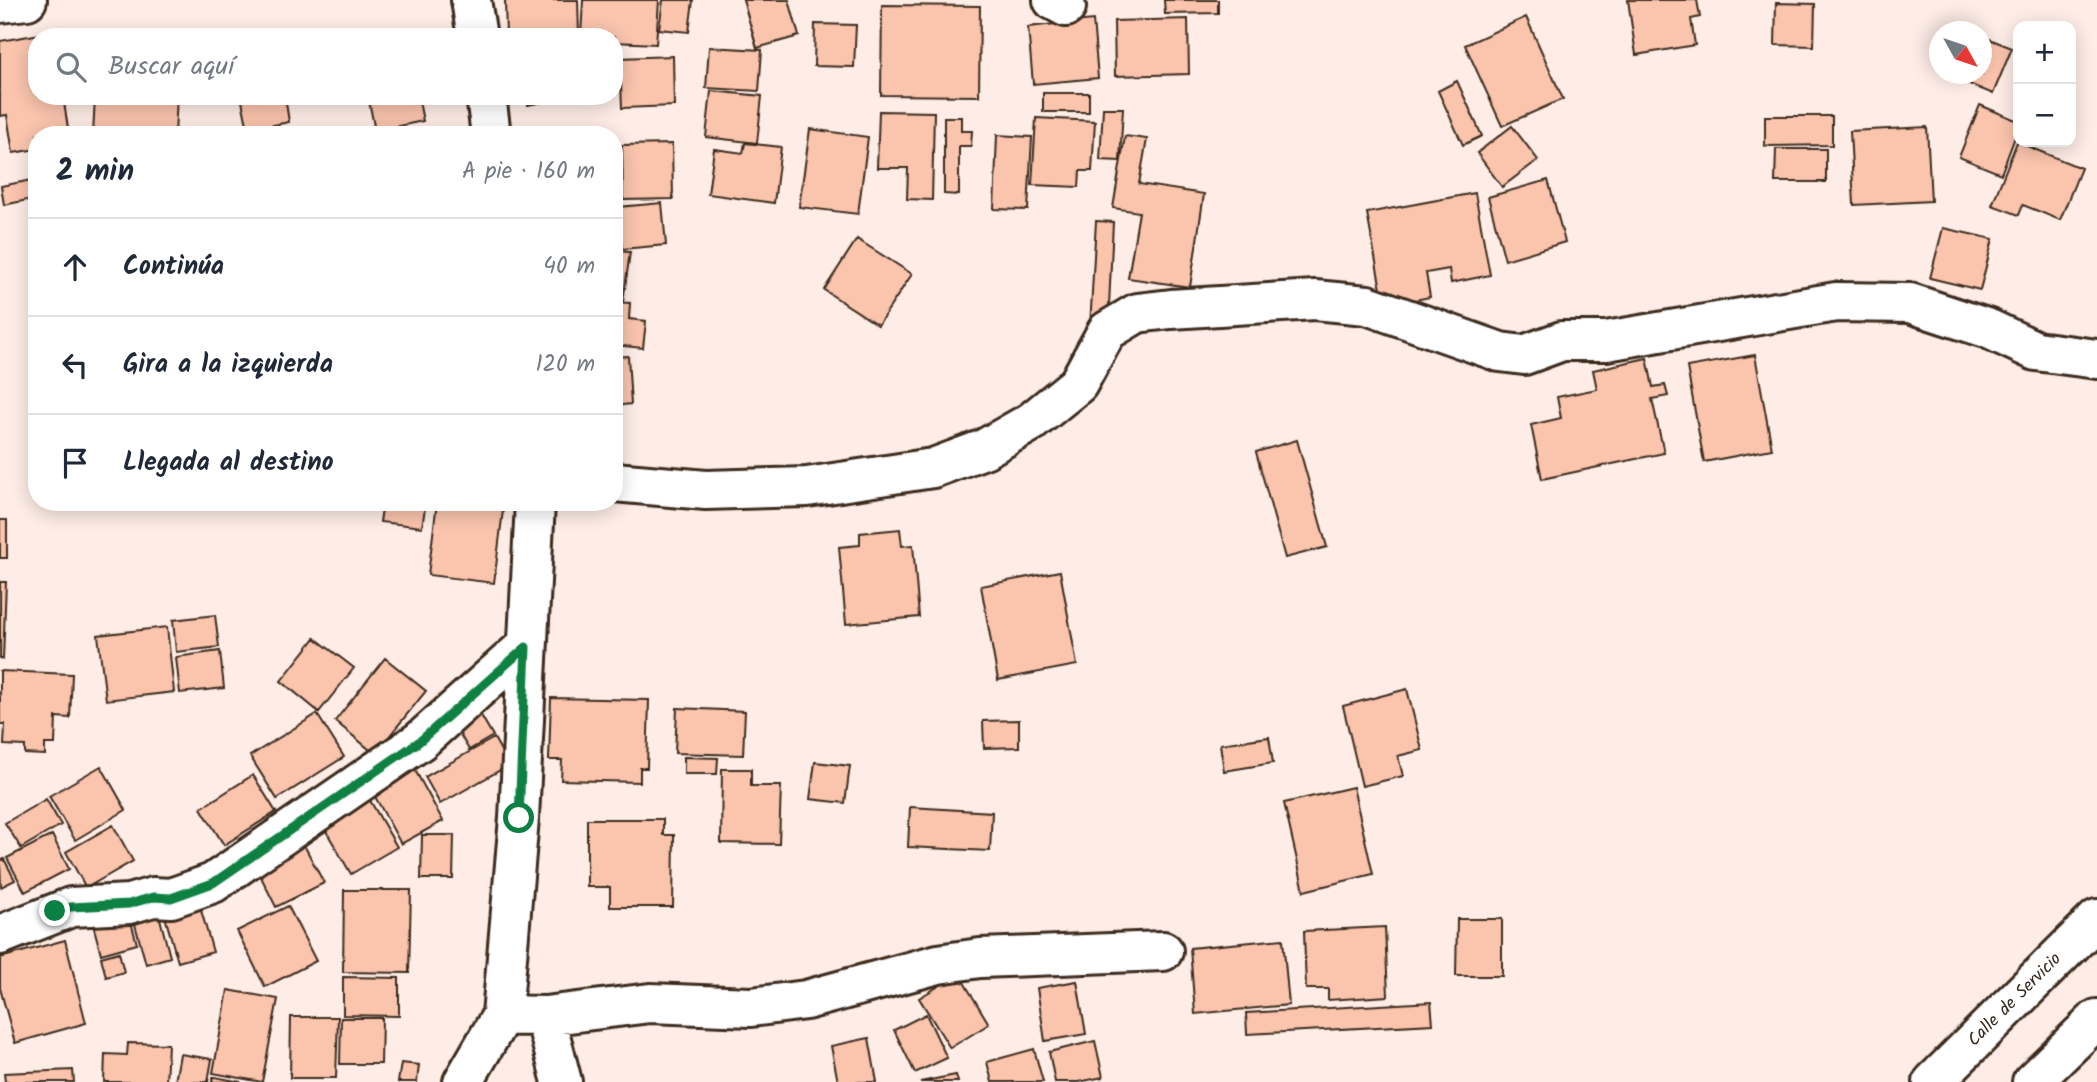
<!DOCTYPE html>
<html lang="es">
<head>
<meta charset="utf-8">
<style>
  body { margin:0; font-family:Kalam,sans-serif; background:#f2f2f3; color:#1f2937 }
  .controls { position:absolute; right:21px; top:21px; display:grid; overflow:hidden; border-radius:14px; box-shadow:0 4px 18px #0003 }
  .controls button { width:63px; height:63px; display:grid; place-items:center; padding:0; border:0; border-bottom:2px solid #e0e1e3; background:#fff; color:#1f2937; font:35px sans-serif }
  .compass { position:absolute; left:1929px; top:21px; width:63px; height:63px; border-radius:50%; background:#fff; box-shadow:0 4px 18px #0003; rotate:130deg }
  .stop { position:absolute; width:21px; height:21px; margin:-16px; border:5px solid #0b8043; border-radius:50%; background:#fff }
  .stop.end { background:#0b8043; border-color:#fff; box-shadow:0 2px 7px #0008 }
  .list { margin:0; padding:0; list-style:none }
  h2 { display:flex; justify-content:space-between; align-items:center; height:91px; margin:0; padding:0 28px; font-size:30px }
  h2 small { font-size:23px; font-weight:400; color:#747a83 }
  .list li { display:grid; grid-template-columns:46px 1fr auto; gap:21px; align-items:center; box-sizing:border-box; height:98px; padding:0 28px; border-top:2px solid #e0e1e3 }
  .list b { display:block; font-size:26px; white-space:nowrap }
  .list em { font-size:23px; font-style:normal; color:#747a83 }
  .icon { flex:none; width:38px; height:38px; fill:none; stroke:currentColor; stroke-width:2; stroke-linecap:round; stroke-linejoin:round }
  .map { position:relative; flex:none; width:2097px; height:1082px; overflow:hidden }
  .search { position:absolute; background:#fff; box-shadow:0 4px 18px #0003; left:28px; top:28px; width:595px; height:77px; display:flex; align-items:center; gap:18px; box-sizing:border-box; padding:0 24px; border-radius:28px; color:#747a83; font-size:26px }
  .panel { position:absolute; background:#fff; box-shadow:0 4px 18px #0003; left:28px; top:126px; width:595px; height:385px; border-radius:28px }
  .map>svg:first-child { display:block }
  .building { fill:#fac4ad; stroke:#3b2a1e; stroke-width:2 }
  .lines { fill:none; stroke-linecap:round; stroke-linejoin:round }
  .minor-casing { stroke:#3b2a1e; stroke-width:44 }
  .major-casing { stroke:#3b2a1e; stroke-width:44 }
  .minor { stroke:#fff; stroke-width:38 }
  .major { stroke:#fff; stroke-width:38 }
  .route { stroke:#0b8043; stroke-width:9 }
  .labels { text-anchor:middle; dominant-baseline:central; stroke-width:7; stroke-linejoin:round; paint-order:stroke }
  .street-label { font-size:18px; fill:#3b2a1e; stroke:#fff }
</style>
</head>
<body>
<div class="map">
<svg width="2097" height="1082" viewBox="0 0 2097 1082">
  <rect width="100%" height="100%" fill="#feede6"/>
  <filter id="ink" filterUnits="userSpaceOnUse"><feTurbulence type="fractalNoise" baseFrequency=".0143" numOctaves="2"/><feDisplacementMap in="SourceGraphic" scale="14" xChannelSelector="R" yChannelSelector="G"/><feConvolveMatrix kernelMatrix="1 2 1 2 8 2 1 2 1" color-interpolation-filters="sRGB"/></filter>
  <g filter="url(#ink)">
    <path class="building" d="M505 0H578L579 37H506Z
      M583 0H659L656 44 614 42V37H581Z
      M663 0H693L689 32 659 29Z
      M743 0H789L799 36 757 48Z
      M1164 0H1218V13L1165 14Z
      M1628 0H1697L1700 17 1691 19 1695 45 1636 55Z
      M1776 3 1815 4 1814 46 1775 45Z
      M882 5 980 6 979 96 881 95Z
      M1526 17 1563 99 1502 126 1465 45Z
      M1188 19 1189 74 1115 76 1114 21Z
      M1093 20 1098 78 1033 84 1028 27Z
      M815 24 856 25 854 67 814 66Z
      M1955 24 1972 32H1952Z
      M52 32 53 37H37V96H63L69 135H37V149L13 153 7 115 0 116V41Z
      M1982 36 2012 48 1993 94 1945 74H1982Z
      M709 47 762 50 759 91 706 88Z
      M673 56 674 106 622 108 620 58Z
      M1457 81 1482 136 1463 145 1438 91Z
      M711 91 762 96 757 143 706 137Z
      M1043 93H1089V112H1043Z
      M95 96H177L175 135H93Z
      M241 96H285L289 122 248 130Z
      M368 96H418L423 121 375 131Z
      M527 96H571L528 105Z
      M1980 105 2018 121V129L2001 174 1959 157Z
      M1103 108H1123L1120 161 1100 160Z
      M879 111 934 112 932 200 907 199 908 168H877Z
      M1765 116H1832V145L1765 146Z
      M944 117H961V131H972L971 146H959V195L944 194Z
      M1036 118 1095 121 1092 171H1080L1079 187 1032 185Z
      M1512 126 1538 160 1502 187 1477 153Z
      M1927 127 1931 201 1854 205 1850 131Z
      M810 129 868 137 858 214 799 207Z
      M997 135 1032 137 1028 210 994 209Z
      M1125 136 1147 139 1139 184 1204 194 1190 287 1128 278 1139 212 1113 208Z
      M2017 142 2081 168 2060 220 2023 205 2019 215 1992 205Z
      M745 143 781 147 774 203 708 194 714 149 743 153Z
      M672 144 673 199 623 200 622 145Z
      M1776 149H1826V182H1775Z
      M37 179V198L4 205 1 186Z
      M1548 180 1565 242 1505 260 1488 197Z
      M1475 193 1490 275 1451 283 1449 269 1426 273 1430 297 1384 306 1367 213Z
      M662 203 666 245 622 249 618 207Z
      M1096 221 1113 222 1108 327H1090Z
      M1943 228 1993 239 1980 290 1930 278Z
      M857 239 912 274 878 325 824 290Z
      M614 251 630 252 623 302 614 300Z
      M614 302 630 303 629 319 646 321 643 348 614 345Z
      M1755 355 1772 449 1704 462 1687 367Z
      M628 356 631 404 614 406V357Z
      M1647 358 1653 387 1665 385 1668 396 1652 399 1664 453 1542 479 1531 425 1561 418 1557 397 1597 389 1593 370Z
      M614 413H617L620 431 614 432Z
      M1297 440 1327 547 1285 558 1256 452Z
      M383 502H426L422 527 380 522Z
      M437 502H504L494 583 428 575Z
      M0 520H7V558H0Z
      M900 529 902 546 913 545 919 617 846 624 839 547 860 545V533Z
      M1060 571 1077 665 998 680 981 586Z
      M0 582H6L3 659 0 658Z
      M215 615 219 647 176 652 173 620Z
      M167 627 174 692 106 700 98 635Z
      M315 638 354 668 319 712 281 681Z
      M220 651 224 688 180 693 176 657Z
      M385 658 426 691 375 754 335 721Z
      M0 671 72 674 70 718 56 717 55 744H45V755L25 754V746L4 745 5 724H0Z
      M1407 689 1422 750 1398 756 1403 776 1362 786 1343 706Z
      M551 698 649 700 647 768H640V782L561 780 562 760H549Z
      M475 705 493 736 469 750 451 719Z
      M677 708 745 711 743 755 675 753Z
      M317 714 344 757 277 799 250 756Z
      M1019 720V747L984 748 983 721Z
      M1269 737 1273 763 1224 771 1220 744Z
      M494 738 509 765 440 804 425 777Z
      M684 757 718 758 717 774H684Z
      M815 762 850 766 845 803 810 799Z
      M101 766 126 810 75 840 49 796Z
      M722 769H751V786H781L779 844 721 843Z
      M415 770 443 821 401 844 373 793Z
      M253 775 276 812 224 845 201 808Z
      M1353 787 1373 874 1304 891 1284 803Z
      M368 797 397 847 351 874 322 824Z
      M46 799 61 825 21 848 5 823Z
      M910 807 992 812 990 851 908 847Z
      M587 819H663V835H674L673 907H610V887H587Z
      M113 825 133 861 86 888 66 852Z
      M52 835 69 869 25 892 7 858Z
      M422 835H454L453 879H421Z
      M304 845 324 883 276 907 257 869Z
      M4 859 15 880 1 887 0 861Z
      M344 890H411L409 973 343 972Z
      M197 896 213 952 178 962 162 906Z
      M156 903 170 957 146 964 131 910Z
      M288 906 316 961 265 987 237 931Z
      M127 907 137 944 101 954 91 917Z
      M1457 919H1502V976H1456Z
      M1385 927 1388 996 1328 1000V989H1306L1304 931Z
      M1283 939 1289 1005 1195 1014 1190 948Z
      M65 940 86 1023 15 1043 0 988V958Z
      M119 952 124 972 106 977 101 957Z
      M959 974 989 1024 950 1048 919 998Z
      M343 977 399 978V1016L343 1015Z
      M1077 981 1086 1034 1045 1041 1037 988Z
      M228 990 278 999 262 1082 213 1073Z
      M1431 1002 1433 1024 1247 1034 1246 1013Z
      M926 1014 947 1058 915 1073 894 1030Z
      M291 1017H338L336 1078H290Z
      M341 1018H382L381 1064H340Z
      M869 1038 877 1082H838L831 1046Z
      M1095 1041 1103 1077 1079 1082H1055L1049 1052Z
      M128 1043 168 1044 166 1082H104L105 1054 127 1055Z
      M1034 1049 1043 1082H992L987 1062Z
      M180 1054 212 1059 208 1082H175Z
      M401 1063 419 1065 417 1082H398Z
      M73 1070 74 1082H5L4 1073Z
      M956 1075 958 1082H920Z
      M213 1077H215L241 1082H212Z"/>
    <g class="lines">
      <g class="minor-casing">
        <path id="minor" d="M471 0 477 37
          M1053 0 1066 7
          M0 3 27 0
          M486 96 491 135
          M614 482 706 490 807 487 933 468 984 449 1031 422 1078 384 1107 331 1137 313 1171 309 1315 300 1367 305 1500 352 1524 355 1562 341H1606L1836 302 1910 303 1989 329 2036 351 2097 359
          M0 935 71 907 129 904 153 897 171 898 213 883 420 741 525 647
          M502 1015 545 1016 650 1003 751 1007 806 1000 938 964 980 958 1163 951
          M545 1016 562 1082
          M463 1082 502 1015 519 818 535 502
          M1933 1082 2097 919"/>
      </g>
      <g class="major-casing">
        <path id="major" d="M2032 1082 2097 1019"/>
      </g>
      <use href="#minor" class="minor"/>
      <use href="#major" class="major"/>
    </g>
  </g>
  <g class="lines" filter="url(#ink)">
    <path class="route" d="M55 911 71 907 129 904 153 897 171 898 213 883 420 741 526 647 519 818"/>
  </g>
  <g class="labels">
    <g class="street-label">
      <text transform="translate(2015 1000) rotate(-45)">Calle de Servicio</text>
    </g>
  </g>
</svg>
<div class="controls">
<button>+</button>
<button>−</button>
</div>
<svg class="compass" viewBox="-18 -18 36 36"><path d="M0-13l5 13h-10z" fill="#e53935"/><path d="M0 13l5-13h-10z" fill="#747a83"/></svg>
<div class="stop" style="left:519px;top:818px"></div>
<div class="stop end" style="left:55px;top:911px"></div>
<div class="search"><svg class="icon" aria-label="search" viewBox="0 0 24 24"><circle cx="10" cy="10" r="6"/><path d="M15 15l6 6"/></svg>Buscar aquí</div>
<section class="panel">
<h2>2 min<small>A pie · 160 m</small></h2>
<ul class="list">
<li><svg class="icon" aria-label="ahead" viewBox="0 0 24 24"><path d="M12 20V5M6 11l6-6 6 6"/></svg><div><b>Continúa</b></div><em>40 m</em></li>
<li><svg class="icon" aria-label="left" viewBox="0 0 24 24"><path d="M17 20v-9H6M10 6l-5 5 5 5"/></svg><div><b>Gira a la izquierda</b></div><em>120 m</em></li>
<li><svg class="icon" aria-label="arrive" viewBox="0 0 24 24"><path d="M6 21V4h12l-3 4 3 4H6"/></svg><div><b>Llegada al destino</b></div></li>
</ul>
</section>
</div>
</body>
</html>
